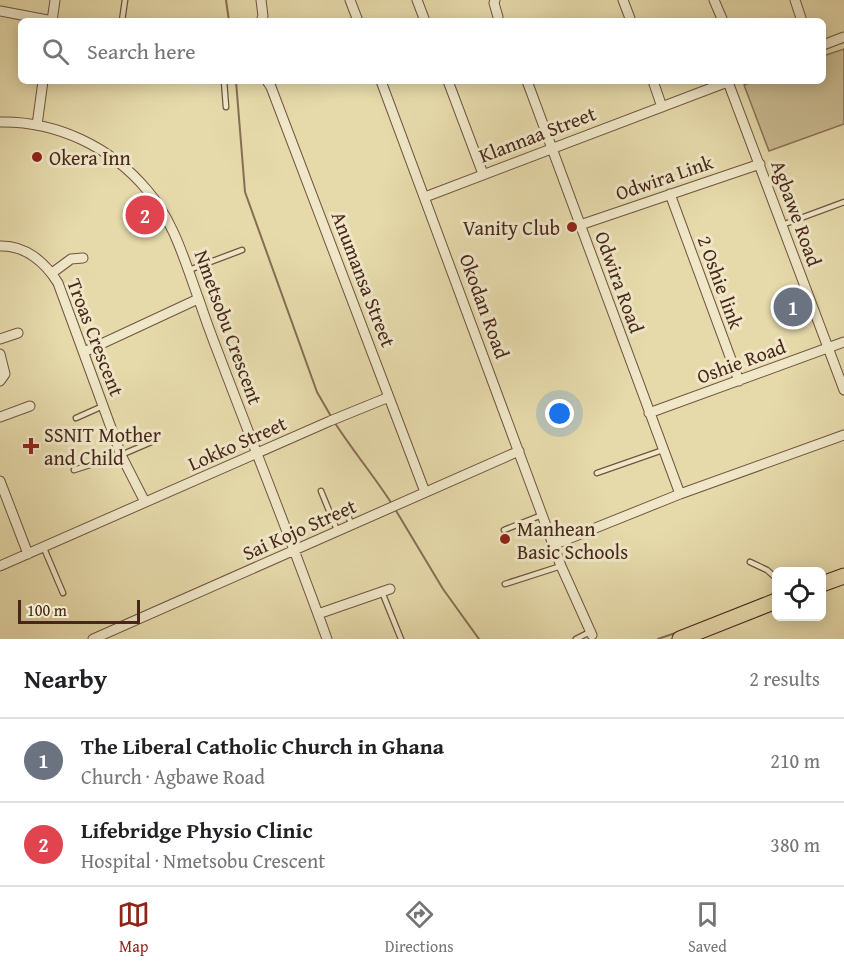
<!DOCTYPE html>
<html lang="en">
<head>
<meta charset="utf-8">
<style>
  body { margin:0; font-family:"Gentium Book Plus",serif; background:#f2f2f2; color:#202124 }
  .controls { position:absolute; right:18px; bottom:18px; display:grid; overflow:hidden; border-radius:9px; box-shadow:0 3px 15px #0003 }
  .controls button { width:54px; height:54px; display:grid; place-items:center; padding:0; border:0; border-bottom:2px solid #e0e0e0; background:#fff; color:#202124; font:30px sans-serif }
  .scale { position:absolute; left:18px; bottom:15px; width:122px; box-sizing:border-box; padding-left:6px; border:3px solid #48271b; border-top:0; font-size:16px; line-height:21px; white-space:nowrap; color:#48271b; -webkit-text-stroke:4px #efe7c8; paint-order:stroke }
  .you { position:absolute; left:560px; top:414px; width:21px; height:21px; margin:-15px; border:4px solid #fff; border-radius:50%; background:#1a73e8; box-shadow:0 0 0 9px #1a73e833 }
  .badge { display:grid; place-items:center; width:39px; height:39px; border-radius:50%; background:#8f2418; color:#fff; font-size:20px; font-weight:700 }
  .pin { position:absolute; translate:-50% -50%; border:3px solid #fff; box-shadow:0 2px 6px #0006 }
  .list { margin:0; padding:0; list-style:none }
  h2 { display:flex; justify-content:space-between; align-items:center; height:78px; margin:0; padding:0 24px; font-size:26px }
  h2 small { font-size:20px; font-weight:400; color:#757577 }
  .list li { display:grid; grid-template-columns:39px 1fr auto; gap:18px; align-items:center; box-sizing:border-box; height:84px; padding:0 24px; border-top:2px solid #e0e0e0 }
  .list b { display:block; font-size:22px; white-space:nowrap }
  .list p { margin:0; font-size:20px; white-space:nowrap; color:#757577 }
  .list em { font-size:20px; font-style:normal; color:#757577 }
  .icon { flex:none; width:33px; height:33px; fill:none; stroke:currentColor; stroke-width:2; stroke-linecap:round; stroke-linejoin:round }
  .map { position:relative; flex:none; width:844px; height:639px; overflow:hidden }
  .search { position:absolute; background:#fff; box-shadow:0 3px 15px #0003; left:18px; right:18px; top:18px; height:66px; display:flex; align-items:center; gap:15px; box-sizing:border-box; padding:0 21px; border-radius:9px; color:#757577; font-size:22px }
  .sheet { height:246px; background:#fff }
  nav { display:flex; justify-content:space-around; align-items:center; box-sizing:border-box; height:84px; border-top:2px solid #e0e0e0; background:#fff; font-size:16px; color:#757577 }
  nav a { display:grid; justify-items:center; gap:3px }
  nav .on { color:#8f2418 }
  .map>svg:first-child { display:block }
  .green { fill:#cbbc93; stroke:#8a7257; stroke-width:1.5 }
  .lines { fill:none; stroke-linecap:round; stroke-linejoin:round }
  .stream { stroke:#866e54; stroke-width:2 }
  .lane-casing { stroke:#70543f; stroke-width:7 }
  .street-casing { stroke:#70543f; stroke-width:11 }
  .primary-casing { stroke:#48271b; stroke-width:17 }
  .lane { stroke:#efe7c8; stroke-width:4.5 }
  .street { stroke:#efe7c8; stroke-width:9 }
  .primary { stroke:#e6daab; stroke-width:15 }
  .poi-dot { fill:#8f2418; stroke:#efe7c8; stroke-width:2 }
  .labels { text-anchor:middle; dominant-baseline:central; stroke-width:6; stroke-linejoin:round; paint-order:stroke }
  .street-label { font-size:20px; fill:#48271b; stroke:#efe7c8 }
  .poi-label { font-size:20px; fill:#48271b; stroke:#efe7c8; text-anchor:start }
</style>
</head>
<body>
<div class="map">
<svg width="844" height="639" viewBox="0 0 844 639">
  <rect width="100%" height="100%" fill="#e6daab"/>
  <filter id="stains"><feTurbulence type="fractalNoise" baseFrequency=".00333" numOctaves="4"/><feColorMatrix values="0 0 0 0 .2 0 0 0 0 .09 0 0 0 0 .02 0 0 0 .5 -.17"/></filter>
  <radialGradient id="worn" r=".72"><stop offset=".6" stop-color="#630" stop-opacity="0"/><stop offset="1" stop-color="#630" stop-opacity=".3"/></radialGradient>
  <path class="green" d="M844 49V124L769 151 744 85 754 81H823V56Z"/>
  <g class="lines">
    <path class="stream" d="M226 0 229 21
      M236 81 245 192 317 392 332 418
      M335 423C353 451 374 476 392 504
      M395 509 443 589 479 639
      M658 639 681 631"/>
    <g class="lane-casing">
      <path id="lane" d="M122 21 125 0
        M224 81 226 107
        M782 225 844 202
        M189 270 242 250
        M76 418 103 406
        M74 470 121 455 156 440
        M597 473 663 450
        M321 491 337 530
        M346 511 351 523
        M504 530 542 515
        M43 546 63 593
        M750 562 767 570 776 578
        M505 584 561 566
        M382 592 401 639
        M576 639 590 632"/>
    </g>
    <g class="street-casing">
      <path id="street" d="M261 0 263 16 261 21
        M350 0 358 21
        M417 0 425 21
        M495 0 494 3 498 17
        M623 0 631 21
        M714 0 723 21
        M795 0 802 21
        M0 11 53 21
        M52 21 55 0
        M823 45 844 37
        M267 81 271 87 425 492
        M381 81 561 566 592 635
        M448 81 483 174
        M527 81 680 494
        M653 81 662 107
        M728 82 844 390
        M0 122C57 121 111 147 147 190 174 221 185 262 199 300 205 318 212 337 219 355 255 450 293 544 327 639
        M37 125 43 81
        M670 194 739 381
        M425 197 730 81
        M580 225 760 164
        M0 246C25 245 45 262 58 283L121 455 145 502
        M52 273 71 259 83 258
        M0 339 18 333
        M84 352 198 299
        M0 354 5 374 0 381
        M649 413 844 342
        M0 417 30 406
        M0 481 28 554
        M553 545 680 494 844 435
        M0 566 330 421 389 397
        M318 614 390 589
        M93 639C235 577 377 513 519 451"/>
    </g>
    <g class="primary-casing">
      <path id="primary" d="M822 584 844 576
        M680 639 776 601"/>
    </g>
    <use href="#lane" class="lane"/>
    <use href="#street" class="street"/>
    <use href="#primary" class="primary"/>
  </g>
  <g class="poi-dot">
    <circle cx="37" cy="157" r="6"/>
    <circle cx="572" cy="227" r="6"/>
    <path d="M28 437h6v6h6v6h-6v6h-6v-6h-6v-6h6z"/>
    <circle cx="505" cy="539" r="6"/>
  </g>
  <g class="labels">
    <g class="street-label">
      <text transform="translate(537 134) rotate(-21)">Klannaa Street</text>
      <text transform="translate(664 177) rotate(-19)">Odwira Link</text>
      <text transform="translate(797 213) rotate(70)">Agbawe Road</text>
      <text transform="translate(364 279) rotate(69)">Anumansa Street</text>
      <text transform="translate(620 282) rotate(70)">Odwira Road</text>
      <text transform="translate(721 282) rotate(70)">2 Oshie link</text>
      <text transform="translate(485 306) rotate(70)">Okodan Road</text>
      <text transform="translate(229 327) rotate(70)">Nmetsobu Crescent</text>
      <text transform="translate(96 337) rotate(69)">Troas Crescent</text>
      <text transform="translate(741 361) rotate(-20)">Oshie Road</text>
      <text transform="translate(237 443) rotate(-24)">Lokko Street</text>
      <text transform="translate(299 529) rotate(-24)">Sai Kojo Street</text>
    </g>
    <g class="poi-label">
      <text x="49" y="157">Okera Inn</text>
      <text x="560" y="227" text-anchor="end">Vanity Club</text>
      <text x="44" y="434">SSNIT Mother<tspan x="44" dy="23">and Child</tspan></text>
      <text x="517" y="528">Manhean<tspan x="517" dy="23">Basic Schools</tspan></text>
    </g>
  </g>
  <rect width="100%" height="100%" filter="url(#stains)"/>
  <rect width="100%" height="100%" fill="url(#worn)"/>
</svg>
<div class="controls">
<button><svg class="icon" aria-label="locate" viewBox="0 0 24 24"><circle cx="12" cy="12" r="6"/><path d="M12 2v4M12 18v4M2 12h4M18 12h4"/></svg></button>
</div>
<div class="scale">100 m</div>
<div class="you"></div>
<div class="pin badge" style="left:793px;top:307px;background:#6b7280">1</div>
<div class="pin badge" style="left:145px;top:215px;background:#e0444e">2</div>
<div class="search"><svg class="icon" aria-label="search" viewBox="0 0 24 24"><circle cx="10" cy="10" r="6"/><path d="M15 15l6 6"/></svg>Search here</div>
</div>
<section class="sheet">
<h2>Nearby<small>2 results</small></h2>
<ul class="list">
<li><span class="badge" style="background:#6b7280">1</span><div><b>The Liberal Catholic Church in Ghana</b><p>Church · Agbawe Road</p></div><em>210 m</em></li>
<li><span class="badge" style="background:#e0444e">2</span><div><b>Lifebridge Physio Clinic</b><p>Hospital · Nmetsobu Crescent</p></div><em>380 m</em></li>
</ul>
</section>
<nav>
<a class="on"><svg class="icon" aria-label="map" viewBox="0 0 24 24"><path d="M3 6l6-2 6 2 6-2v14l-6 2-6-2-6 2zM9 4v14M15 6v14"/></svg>Map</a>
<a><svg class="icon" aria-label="directions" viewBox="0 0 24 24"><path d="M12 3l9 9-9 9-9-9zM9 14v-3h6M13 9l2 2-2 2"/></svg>Directions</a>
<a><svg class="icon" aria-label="saved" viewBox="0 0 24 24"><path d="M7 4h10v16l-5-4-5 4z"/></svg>Saved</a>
</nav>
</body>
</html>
